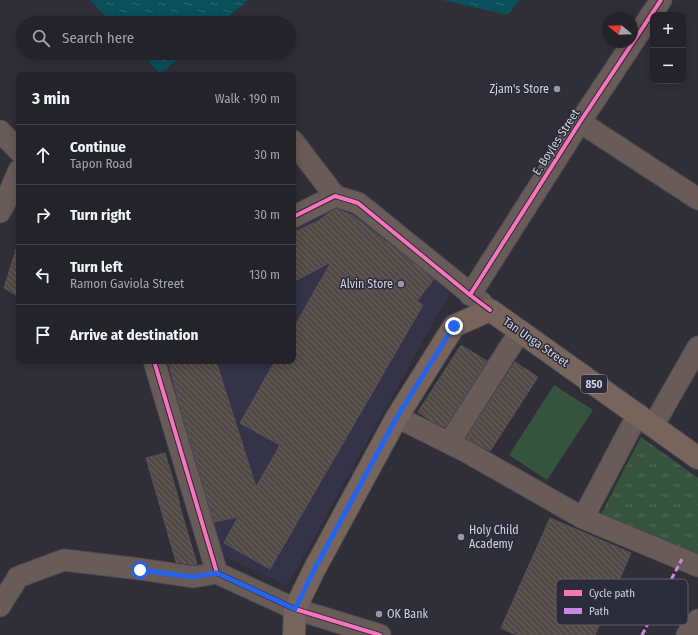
<!DOCTYPE html>
<html lang="en">
<head>
<meta charset="utf-8">
<style>
  body { margin:0; font-family:"Fira Sans Condensed",sans-serif; background:#302f36; color:#f1f3f6 }
  .controls { position:absolute; right:12px; top:12px; display:grid; overflow:hidden; border-radius:8px; box-shadow:0 2px 10px #0003 }
  .controls button { width:36px; height:36px; display:grid; place-items:center; padding:0; border:0; border-bottom:1px solid #414047; background:#24232a; color:#f1f3f6; font:20px sans-serif }
  .compass { position:absolute; left:602px; top:12px; width:36px; height:36px; border-radius:50%; background:#24232a; box-shadow:0 2px 10px #0003; rotate:289deg }
  .stop { position:absolute; width:12px; height:12px; margin:-9px; border:3px solid #2563eb; border-radius:50%; background:#fff }
  .stop.end { background:#2563eb; border-color:#fff; box-shadow:0 1px 4px #0008 }
  .list { margin:0; padding:0; list-style:none }
  h2 { display:flex; justify-content:space-between; align-items:center; height:52px; margin:0; padding:0 16px; font-size:17px }
  h2 small { font-size:13px; font-weight:400; color:#a3a4a8 }
  .list li { display:grid; grid-template-columns:26px 1fr auto; gap:12px; align-items:center; box-sizing:border-box; height:60px; padding:0 16px; border-top:1px solid #414047 }
  .list b { display:block; font-size:15px; white-space:nowrap }
  .list p { margin:0; font-size:13px; white-space:nowrap; color:#a3a4a8 }
  .list em { font-size:13px; font-style:normal; color:#a3a4a8 }
  .icon { flex:none; width:22px; height:22px; fill:none; stroke:currentColor; stroke-width:2; stroke-linecap:round; stroke-linejoin:round }
  .map { position:relative; flex:none; width:698px; height:635px; overflow:hidden }
  .search { position:absolute; background:#24232a; box-shadow:0 2px 10px #0003; left:16px; top:16px; width:280px; height:44px; display:flex; align-items:center; gap:10px; box-sizing:border-box; padding:0 14px; border-radius:22px; color:#a3a4a8; font-size:15px }
  .panel { position:absolute; background:#24232a; box-shadow:0 2px 10px #0003; left:16px; top:72px; width:280px; height:292px; border-radius:8px }
  .map>svg:first-child { display:block }
  .built { fill:#343348 }
  .park { fill:url(#park-tufts) }
  .pitch { fill:#36543d }
  .water { fill:url(#water-ripples) }
  .building { fill:url(#building-back-hatch); stroke:#565355 }
  .lines { fill:none; stroke-linecap:round; stroke-linejoin:round }
  .minor-casing { stroke:#4b4a51; stroke-width:23 }
  .major-casing { stroke:#4b4a51; stroke-width:24 }
  .minor { stroke:#685b58; stroke-width:21 }
  .major { stroke:#77645d; stroke-width:22 }
  .quiet { stroke:#c787e3; stroke-width:3; stroke-dasharray:6 3; stroke-linecap:butt }
  .cycleway-casing { stroke:#2c2b3c; stroke-width:6 }
  .cycleway { stroke:#fb73b8; stroke-width:4 }
  .route { stroke:#2563eb; stroke-width:5 }
  .poi-dot { fill:#9998a2; stroke:#2c2b3c; stroke-width:1.5 }
  .labels { text-anchor:middle; dominant-baseline:central; stroke-width:3; stroke-linejoin:round; paint-order:stroke }
  .shield { fill:#2c2b3c; stroke:#a09fab; stroke-width:1 }
  .shield-label { font-size:11px; font-weight:bold; fill:#d1d1db }
  .poi-label { font-size:12px; fill:#d1d1db; stroke:#2c2b3c; text-anchor:end }
  .street-label { font-size:12px; fill:#d1d1db; stroke:#2c2b3c }
  .key { fill:#2c2b3c; stroke:#5e5d6c; stroke-width:1 }
  .key-label { font-size:11px; fill:#d1d1db }
</style>
</head>
<body>
<div class="map">
<svg width="698" height="635" viewBox="0 0 698 635">
  <defs>
    <pattern id="park-tufts" width="24" height="20" patternUnits="userSpaceOnUse"><rect width="24" height="20" fill="#36543d"/><path d="M3 7l-1-3M5 7V3M7 7l1-3M15 17l-1-3M17 17v-4M19 17l1-3" fill="none" stroke="#526c58"/></pattern>
    <pattern id="water-ripples" width="26" height="14" patternUnits="userSpaceOnUse"><rect width="26" height="14" fill="#09505b"/><path d="M2 4q2-2 4 0t4 0M15 11q2-2 4 0t4 0" fill="none" stroke="#2c6872"/></pattern>
    <pattern id="building-back-hatch" width="6" height="6" patternUnits="userSpaceOnUse"><rect width="6" height="6" fill="#524a46"/><path d="M-1 5l2 2M0 0l6 6M5-1l2 2" fill="none" stroke="#6a6360"/></pattern>
  </defs>
  <rect width="100%" height="100%" fill="#302f38"/>
  <path class="built" d="M336 205 356 212 452 289 287 586 217 553 205 523 165 361H293V225Z"/>
  <path class="park" d="M641 437 698 478V557L599 518Z"/>
  <path class="pitch" d="M554 385 593 410 547 480 509 455Z"/>
  <path class="water" d="M90 0H248L221 23H112Z
    M443 0H520L507 15Z
    M141 53H185L160 74Z"/>
  <path class="building" d="M336 209 352 215 434 279 417 301 423 305 270 569 224 543 238 517 214 522 178 399 168 361H216L256 487 280 445 240 423 275 361H293V329L331 262 293 282V233L318 221 329 213Z
    M16 249 19 250V297L4 288Z
    M461 345 487 361 445 427 433 422 418 412Z
    M515 362 538 377 490 451 466 438Z
    M165 453 180 504H179L197 564 193 565 176 562 162 513 146 458Z
    M550 518 631 553 595 635H516L501 628Z"/>
  <g class="lines">
    <g class="minor-casing">
      <path id="minor" d="M580 122 698 199
        M0 131 19 151
        M293 141 335 196
        M0 212 4 205 19 170
        M293 217 335 196 358 203 482 303
        M470 295 580 122 661 0
        M154 361 217 573 295 609 380 635
        M397 417 467 452 583 518 638 414
        M653 426 698 347
        M449 443 520 331
        M583 518 698 566
        M0 606 18 577 64 560 140 569 193 577 217 573
        M687 635 698 620"/>
    </g>
    <g class="major-casing">
      <path id="major" d="M294 635 295 609 314 570 397 417 454 326 490 310 698 458"/>
    </g>
    <use href="#minor" class="minor"/>
    <use href="#major" class="major"/>
    <path class="quiet" d="M642 635 682 559"/>
    <g class="cycleway-casing">
      <path id="cycleway" d="M293 217 335 196 358 203 470 295 490 310
        M470 295 580 122 661 0
        M154 361 217 573 295 609 380 635"/>
    </g>
    <use href="#cycleway" class="cycleway"/>
  </g>
  <g class="lines">
    <path class="route" d="M140 570 193 577 217 573 295 609 314 570 397 417 454 326"/>
  </g>
  <g class="poi-dot">
    <circle cx="557" cy="89" r="4"/>
    <circle cx="401" cy="284" r="4"/>
    <circle cx="461" cy="537" r="4"/>
    <circle cx="379" cy="614" r="4"/>
  </g>
  <g class="labels">
    <rect class="shield" x="581" y="375" width="26" height="18" rx="3"/>
    <g class="shield-label">
      <text x="594" y="384">850</text>
    </g>
    <g class="poi-label">
      <text x="549" y="89">Zjam's Store</text>
      <text x="393" y="284">Alvin Store</text>
      <text x="469" y="530" text-anchor="start">Holy Child<tspan x="469" dy="14">Academy</tspan></text>
      <text x="387" y="614" text-anchor="start">OK Bank</text>
    </g>
    <g class="street-label">
      <text transform="translate(556 142) rotate(-57)">E. Boyles Street</text>
      <text transform="translate(536 342) rotate(35)">Tan Unga Street</text>
    </g>
  </g>
  <rect x="556" y="579" width="132" height="46" rx="6" class="key"/>
  <rect x="564" y="590" width="18" height="6" fill="#fb73b8"/>
  <rect x="564" y="608" width="18" height="6" fill="#c787e3"/>
  <g class="key-label">
    <text x="589" y="597">Cycle path</text>
    <text x="589" y="615">Path</text>
  </g>
</svg>
<div class="controls">
<button>+</button>
<button>−</button>
</div>
<svg class="compass" viewBox="-18 -18 36 36"><path d="M0-13l5 13h-10z" fill="#e53935"/><path d="M0 13l5-13h-10z" fill="#a3a4a8"/></svg>
<div class="stop" style="left:140px;top:570px"></div>
<div class="stop end" style="left:454px;top:326px"></div>
<div class="search"><svg class="icon" aria-label="search" viewBox="0 0 24 24"><circle cx="10" cy="10" r="6"/><path d="M15 15l6 6"/></svg>Search here</div>
<section class="panel">
<h2>3 min<small>Walk · 190 m</small></h2>
<ul class="list">
<li><svg class="icon" aria-label="ahead" viewBox="0 0 24 24"><path d="M12 20V5M6 11l6-6 6 6"/></svg><div><b>Continue</b><p>Tapon Road</p></div><em>30 m</em></li>
<li><svg class="icon" aria-label="right" viewBox="0 0 24 24"><path d="M7 20v-9h11M14 6l5 5-5 5"/></svg><div><b>Turn right</b></div><em>30 m</em></li>
<li><svg class="icon" aria-label="left" viewBox="0 0 24 24"><path d="M17 20v-9H6M10 6l-5 5 5 5"/></svg><div><b>Turn left</b><p>Ramon Gaviola Street</p></div><em>130 m</em></li>
<li><svg class="icon" aria-label="arrive" viewBox="0 0 24 24"><path d="M6 21V4h12l-3 4 3 4H6"/></svg><div><b>Arrive at destination</b></div></li>
</ul>
</section>
</div>
</body>
</html>
